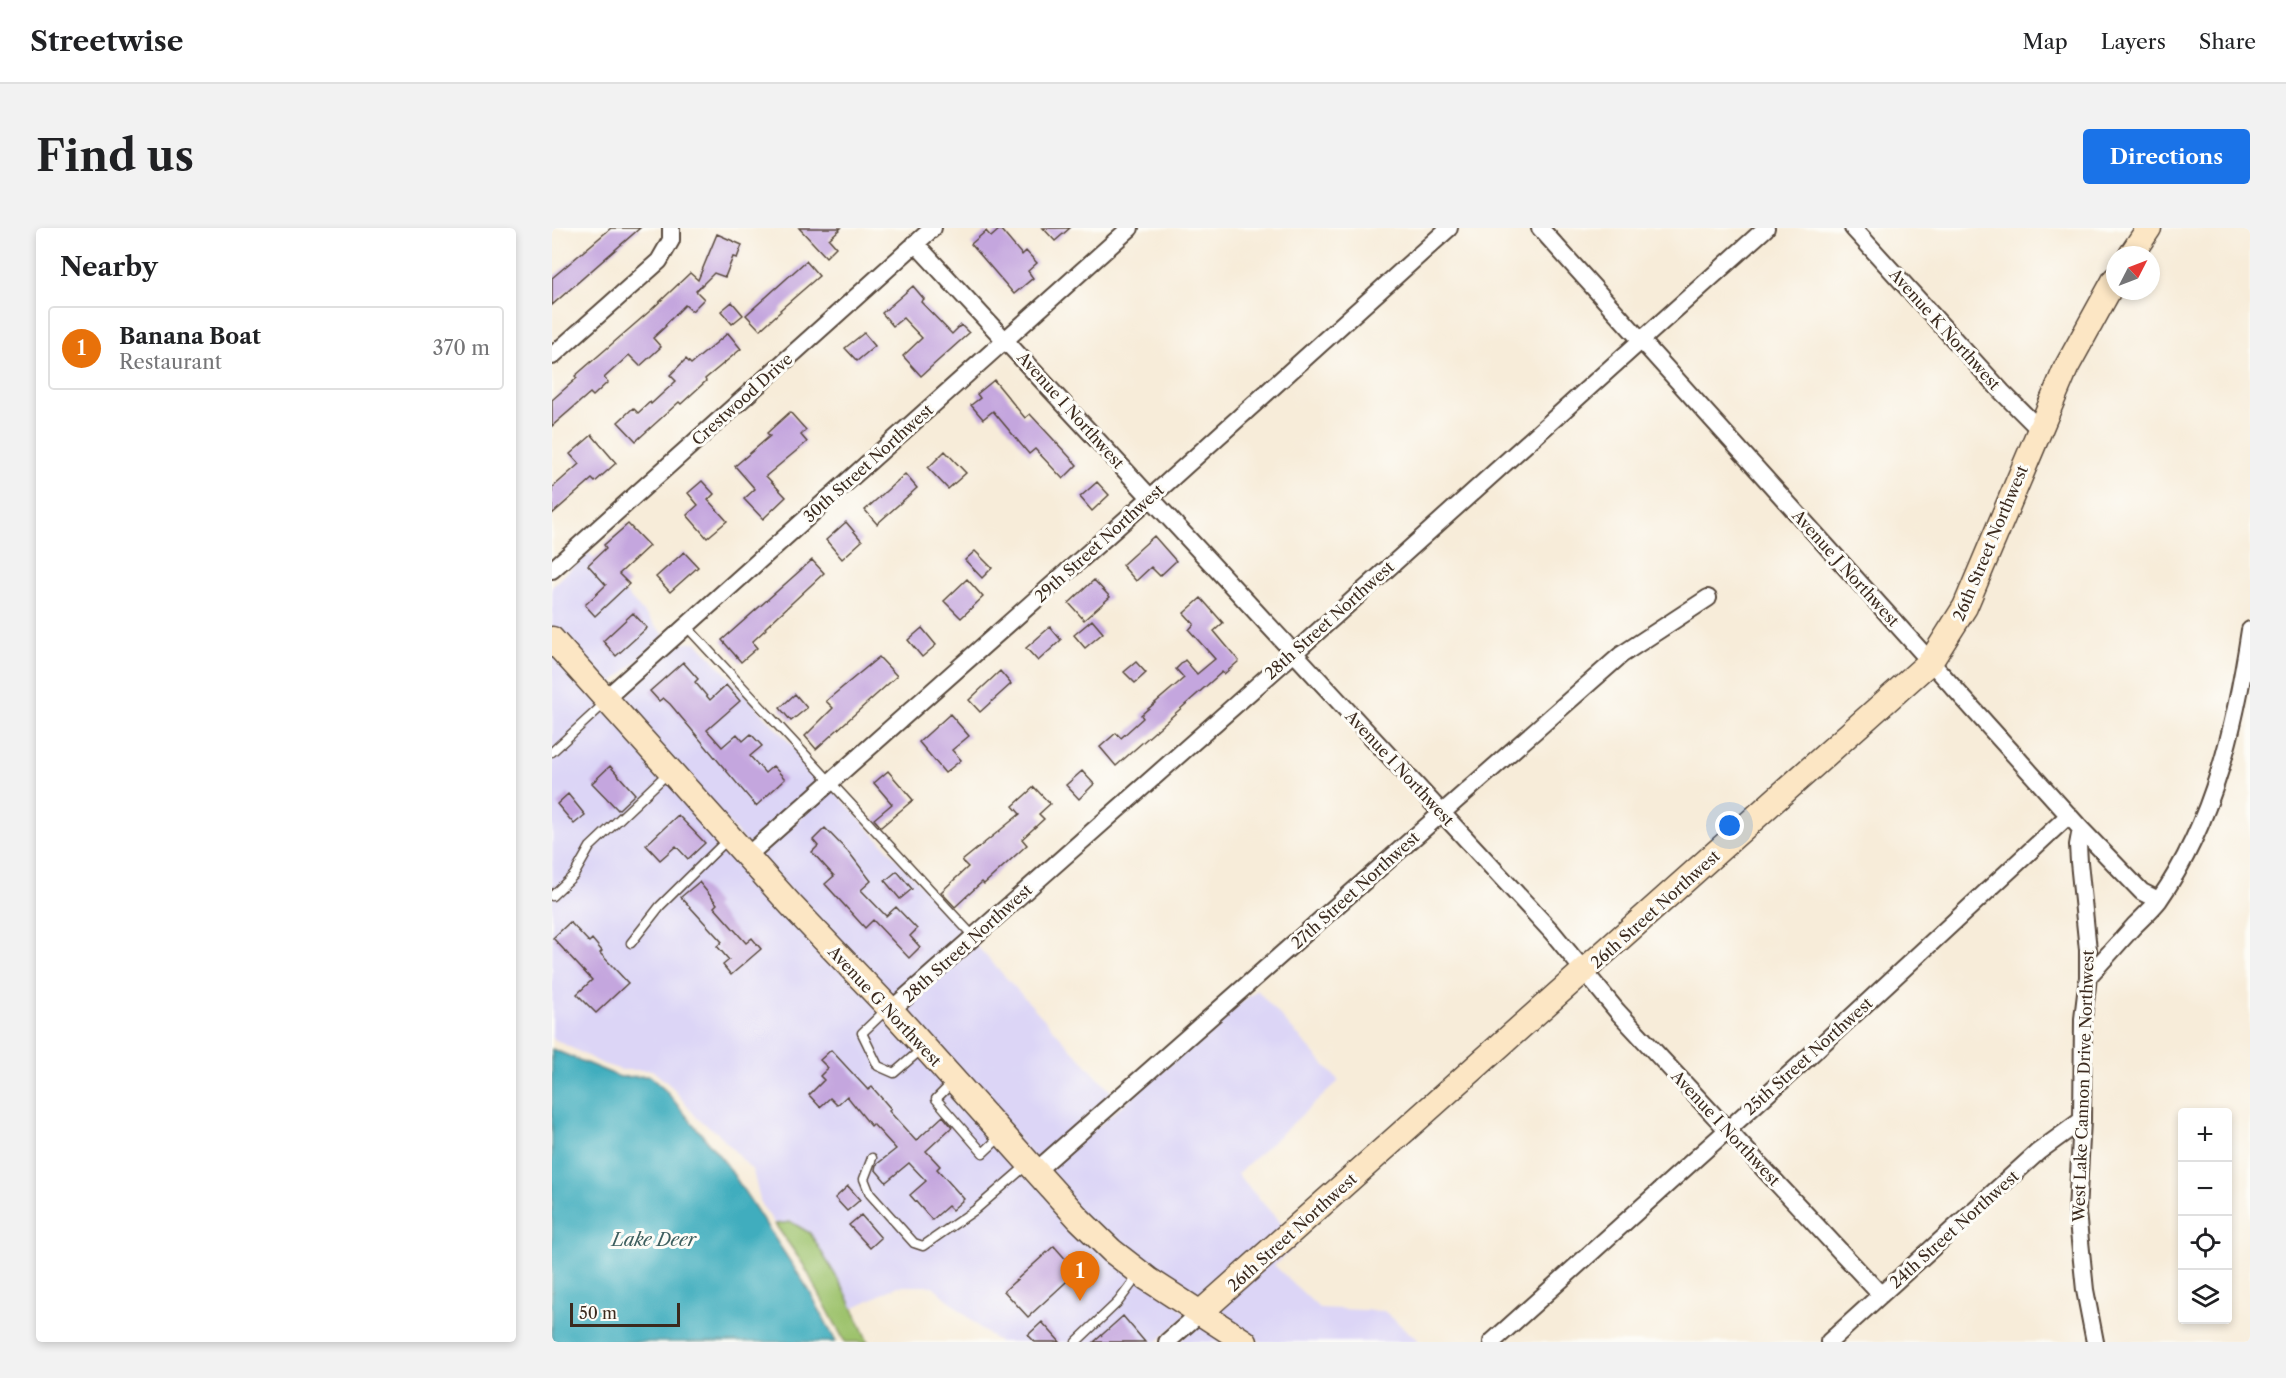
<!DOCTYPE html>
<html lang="en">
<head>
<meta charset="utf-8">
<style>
  body { margin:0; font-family:"Libre Caslon Text",serif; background:#f2f2f2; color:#202124 }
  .controls { position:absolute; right:18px; bottom:18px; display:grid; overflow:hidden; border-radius:6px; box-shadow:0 3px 9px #0003 }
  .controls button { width:54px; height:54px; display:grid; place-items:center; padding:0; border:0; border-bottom:2px solid #e0e0e0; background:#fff; color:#202124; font:30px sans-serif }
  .compass { position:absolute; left:1554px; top:18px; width:54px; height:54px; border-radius:50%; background:#fff; box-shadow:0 3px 9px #0003; rotate:48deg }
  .scale { position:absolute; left:18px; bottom:15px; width:110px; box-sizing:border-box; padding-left:6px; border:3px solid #3b2a1e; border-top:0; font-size:16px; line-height:21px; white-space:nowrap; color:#3b2a1e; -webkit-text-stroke:4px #fdfcf7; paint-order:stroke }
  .you { position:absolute; left:1178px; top:598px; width:21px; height:21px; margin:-15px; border:4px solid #fff; border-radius:50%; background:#1a73e8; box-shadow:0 0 0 9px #1a73e833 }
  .badge { display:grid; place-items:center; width:39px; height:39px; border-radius:50%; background:#1a73e8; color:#fff; font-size:20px; font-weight:700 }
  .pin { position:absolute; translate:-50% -50px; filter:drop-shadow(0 2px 3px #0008) }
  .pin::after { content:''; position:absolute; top:32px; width:21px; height:18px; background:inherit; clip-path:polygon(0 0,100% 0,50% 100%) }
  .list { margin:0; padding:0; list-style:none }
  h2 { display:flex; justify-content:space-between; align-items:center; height:78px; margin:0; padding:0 24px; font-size:26px }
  h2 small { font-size:20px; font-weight:400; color:#757577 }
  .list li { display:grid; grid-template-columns:39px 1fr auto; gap:18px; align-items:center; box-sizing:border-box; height:84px; margin:0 12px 12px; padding:0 12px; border:2px solid #e0e0e0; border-radius:6px }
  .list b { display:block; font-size:22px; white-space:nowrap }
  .list p { margin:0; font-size:20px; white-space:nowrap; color:#757577 }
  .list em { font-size:20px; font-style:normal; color:#757577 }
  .icon { flex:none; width:33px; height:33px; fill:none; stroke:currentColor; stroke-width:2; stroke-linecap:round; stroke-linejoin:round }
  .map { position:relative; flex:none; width:1698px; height:1114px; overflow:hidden; border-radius:6px }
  header { display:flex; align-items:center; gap:36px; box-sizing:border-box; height:84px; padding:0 30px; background:#fff; border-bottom:2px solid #e0e0e0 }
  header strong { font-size:28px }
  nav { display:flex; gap:33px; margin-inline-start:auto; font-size:21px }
  .intro { display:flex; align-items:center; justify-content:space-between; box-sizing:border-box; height:144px; padding:0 36px }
  h1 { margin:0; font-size:42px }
  .button { padding:15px 27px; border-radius:6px; background:#1a73e8; color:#fff; font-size:21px; font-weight:700 }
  main { display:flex; gap:36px; padding:0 36px }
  aside { flex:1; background:#fff; border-radius:6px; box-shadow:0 3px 9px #0003 }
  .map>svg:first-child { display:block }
  .built { fill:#dcd5f6 }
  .green { fill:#9ec36d; stroke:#6c7646; stroke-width:1.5 }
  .water { fill:#40adbe; stroke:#3e6c6e; stroke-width:1.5 }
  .building { fill:#c4a6de }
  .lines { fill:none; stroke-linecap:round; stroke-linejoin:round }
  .lane-casing { stroke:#57473a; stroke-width:11 }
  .street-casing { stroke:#57473a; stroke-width:20 }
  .secondary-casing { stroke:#57473a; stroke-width:27 }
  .lane { stroke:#fff; stroke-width:8 }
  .street { stroke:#fff; stroke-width:16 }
  .secondary { stroke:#fce6c4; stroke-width:24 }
  .labels { text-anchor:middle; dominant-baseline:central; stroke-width:6; stroke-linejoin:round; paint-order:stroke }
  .street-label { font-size:16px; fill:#3b2a1e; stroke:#fdfcf7 }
  .water-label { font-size:18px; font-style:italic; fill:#3d5e5e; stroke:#fdfcf7 }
</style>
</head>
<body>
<header>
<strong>Streetwise</strong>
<nav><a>Map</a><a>Layers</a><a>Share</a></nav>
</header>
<div class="intro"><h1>Find us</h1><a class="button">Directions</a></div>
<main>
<aside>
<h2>Nearby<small></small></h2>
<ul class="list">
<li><span class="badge" style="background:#e8710a">1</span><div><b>Banana Boat</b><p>Restaurant</p></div><em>370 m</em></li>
</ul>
</aside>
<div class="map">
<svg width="1698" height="1114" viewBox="0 0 1698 1114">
  <rect width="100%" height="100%" fill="#fdfcf7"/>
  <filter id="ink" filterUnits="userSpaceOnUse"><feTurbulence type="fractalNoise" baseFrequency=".0167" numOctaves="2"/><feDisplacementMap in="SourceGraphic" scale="12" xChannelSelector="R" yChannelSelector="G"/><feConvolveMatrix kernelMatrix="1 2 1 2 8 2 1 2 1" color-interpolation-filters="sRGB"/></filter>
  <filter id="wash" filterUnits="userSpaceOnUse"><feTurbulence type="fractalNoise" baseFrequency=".008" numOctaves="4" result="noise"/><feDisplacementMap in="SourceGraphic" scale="24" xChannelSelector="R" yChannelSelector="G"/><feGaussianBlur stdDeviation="1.35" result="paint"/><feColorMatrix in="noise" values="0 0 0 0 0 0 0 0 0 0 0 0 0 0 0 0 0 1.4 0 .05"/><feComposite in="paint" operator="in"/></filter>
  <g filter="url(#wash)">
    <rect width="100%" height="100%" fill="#f7ecd9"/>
    <path class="built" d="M36 324 113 408 56 459 0 398V359Z
      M145 414 270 550 196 617 66 470 127 416Z
      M0 423 635 1087 604 1114H447L430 1102 381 1058H346L301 1080 258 1005 239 994 223 996 209 976 201 943 166 905 146 891 119 858 100 842H70L51 836 0 810Z
      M280 561 414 706 340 771 206 628Z
      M424 717 560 865 486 931 351 782Z
      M705 762 787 853 685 946 733 1000 648 1075 566 1016 496 942 682 780Z
      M743 1011 747 1015 722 1037 767 1080 832 1083 868 1114H709L661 1083Z
      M648 1095 678 1114H627Z"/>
    <path class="green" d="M239 994 258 1005 293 1063 316 1114H293L251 1036 223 996Z"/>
    <path class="water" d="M0 821 68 849 97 848 113 862 175 937 258 1064 284 1114H0Z"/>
    <g id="blocks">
      <path class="building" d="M59 0H88L0 77V50Z
        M247 0H289L277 11 284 19 274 29Z
        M491 0H518L503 13Z
        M448 1 470 27 474 23 485 35 476 43 481 50 462 66 419 16 434 3 439 9Z
        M165 6 190 17 185 30 181 29 173 49 162 45 144 63 152 71 140 83 133 77 113 97 114 98 101 110 109 119 88 138 77 127 52 150 56 154 41 168 38 165 0 198V172L25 150 23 148 99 82 138 45 146 52Z
        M254 33 267 48 228 82 229 83 208 102 194 87Z
        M361 58 372 71 369 74 400 106 409 97 417 105 369 148 351 128 370 110 351 90 341 98 330 85Z
        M180 74 191 87 180 96 169 83Z
        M176 105 189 121 153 151 154 153 129 176 127 174 84 213 66 194 81 180 86 185 98 174 99 176 124 153 118 147 134 131 139 136Z
        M312 105 323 118 305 133 293 120Z
        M442 152 473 190 478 186 525 237 511 251 483 221 477 226 441 183 431 191 419 177 428 170 425 166Z
        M238 184 254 202 249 207 255 214 214 248 234 269 211 291 192 271 203 261 183 238 218 208 215 205Z
        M40 207 64 235 43 254 40 251 0 286V260L27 236 18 226Z
        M393 223 414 245 396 261 376 240Z
        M353 246 365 260 325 296 313 282Z
        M150 253 162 266 156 272 175 293 155 310 135 287 146 277 136 265Z
        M545 254 557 267 540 283 528 269Z
        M294 294 310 313 290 331 274 312Z
        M76 296 97 318 67 346 77 356 43 388 33 377 54 357 36 337 54 320 52 317Z
        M602 308 624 333 608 348 599 339 584 353 570 337Z
        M423 323 440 340 430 350 413 332Z
        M132 324 146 339 118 364 104 349Z
        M260 332 272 345 213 400 214 401 200 414 205 420 189 434 170 412Z
        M415 351 431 369 409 390 392 373Z
        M542 352 558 369 532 392 517 375Z
        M649 370 671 395 662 403 687 433 672 446 670 444 564 538 548 519 564 505 569 510 591 490 589 487 632 450 624 441 633 432 645 446 663 431 637 402 642 396 632 385Z
        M81 385 95 400 64 428 51 413Z
        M540 392 551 405 533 420 522 407Z
        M498 399 509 412 486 433 474 420Z
        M370 400 384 417 370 429 356 412Z
        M327 429 345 448 264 521 253 508 281 480 274 473Z
        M131 434 146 451 143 454 158 472 174 457 188 473 155 502 170 519 185 506 191 513 199 506 210 518 198 528 213 545 221 538 233 551 204 578 118 476 111 470 107 473 98 463Z
        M584 434 594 445 583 455 572 444Z
        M448 443 459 456 428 484 417 472Z
        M243 466 255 480 239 493 228 480Z
        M398 486 417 508 400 522 409 532 393 545 367 514Z
        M58 538 83 566 66 582 40 555Z
        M336 543 361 572 329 599 322 591 340 576 322 555Z
        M530 543 542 556 527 571 514 557Z
        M482 559 498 576 487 586 492 591 470 611 475 617 432 656 430 654 403 679 389 664 416 639 410 633 468 586 461 578Z
        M16 566 33 587 22 596 5 576Z
        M126 587 153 615 136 631 124 618 108 632 94 617Z
        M273 600 299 627 319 653 309 662 334 688 344 679 365 701 358 708 368 719 357 730 321 692 313 700 273 656 282 648 260 624 266 618 261 612Z
        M345 643 360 661 348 671 333 653Z
        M147 654 165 676 162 679 194 715 200 710 209 721 179 747 171 737 177 732 165 718 170 714 129 669Z
        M18 694 37 714 40 711 50 723 48 725 76 755 44 785 25 766 40 752 1 710Z
        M279 822 316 862 320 859 339 881 337 883 364 913 391 888 400 899 374 923 388 938 385 941 412 971 400 982 396 978 380 992 358 967 374 953 357 935 334 954 323 941 324 937 344 921 321 896 319 898 295 868 285 877 278 870 268 879 257 867 272 852 268 848 276 840 268 832Z
        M296 958 308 972 295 983 283 970Z
        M309 987 329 1010 318 1020 297 997Z
        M502 1018 525 1044 476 1089 452 1063Z
        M571 1088 593 1114H542Z
        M490 1094 508 1114H483L476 1107Z"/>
    </g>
  </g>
  <g filter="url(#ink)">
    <use href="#blocks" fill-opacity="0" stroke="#57473a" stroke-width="1.5"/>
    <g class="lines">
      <g class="lane-casing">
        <path id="lane" d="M135 399 422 709
          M0 524 54 474
          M0 668 22 647 38 619 116 545
          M79 715 108 678 176 611
          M336 780 310 805 326 838 342 845 371 820
          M402 853 384 871 431 925 449 908
          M320 930 312 951 318 966 362 1015 371 1018 423 982 475 937
          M524 1114 566 1074 588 1045"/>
      </g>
      <g class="street-casing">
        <path id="street" d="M988 0 1529 601 1590 664 1606 672
          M1301 0 1450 164 1487 201
          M363 15 1000 704 1065 783 1329 1067
          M0 128 107 33 119 12V0
          M0 342 381 0
          M54 470 578 0
          M1529 601 1526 617 1527 634 1536 722V749L1531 791 1530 892 1525 984 1533 1062 1543 1114
          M195 628 598 270 897 0
          M1536 749C1551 732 1567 715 1582 698 1590 690 1600 681 1607 672 1662 593 1684 495 1698 402
          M339 782 742 425 1214 0
          M485 942 1069 427 1156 370
          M615 1114 648 1085
          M940 1114 1252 833 1517 587
          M1277 1114 1486 924 1530 892"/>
      </g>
      <g class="secondary-casing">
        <path id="secondary" d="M1579 27 1597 0
          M0 411 239 677 339 782 527 991 560 1023 596 1051 693 1114
          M648 1085 1379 433 1413 379 1514 140 1563 51"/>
      </g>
      <use href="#lane" class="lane"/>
      <use href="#street" class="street"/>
      <use href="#secondary" class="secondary"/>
    </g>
  </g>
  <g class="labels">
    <g class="street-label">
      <text transform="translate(1393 101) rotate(48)">Avenue K Northwest</text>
      <text transform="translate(190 171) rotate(-42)">Crestwood Drive</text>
      <text transform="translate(519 182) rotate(48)">Avenue I Northwest</text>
      <text transform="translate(316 235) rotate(-42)">30th Street Northwest</text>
      <text transform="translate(547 315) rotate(-42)">29th Street Northwest</text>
      <text transform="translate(1438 315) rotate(-67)">26th Street Northwest</text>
      <text transform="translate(1294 340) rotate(48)">Avenue J Northwest</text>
      <text transform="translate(777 392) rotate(-42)">28th Street Northwest</text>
      <text transform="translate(848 540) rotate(47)">Avenue I Northwest</text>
      <text transform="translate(803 662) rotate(-42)">27th Street Northwest</text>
      <text transform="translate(1103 681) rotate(-42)">26th Street Northwest</text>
      <text transform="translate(415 715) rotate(-42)">28th Street Northwest</text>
      <text transform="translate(333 778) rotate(47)">Avenue G Northwest</text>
      <text transform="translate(1256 828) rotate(-42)">25th Street Northwest</text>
      <text transform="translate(1531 858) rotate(-88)">West Lake Cannon Drive Northwest</text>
      <text transform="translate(1174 900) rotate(47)">Avenue I Northwest</text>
      <text transform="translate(1402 1001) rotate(-42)">24th Street Northwest</text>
      <text transform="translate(740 1004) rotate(-42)">26th Street Northwest</text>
    </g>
    <g class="water-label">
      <text x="102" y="1012">Lake Deer</text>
    </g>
  </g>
</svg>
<div class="controls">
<button>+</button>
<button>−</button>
<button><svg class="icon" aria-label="locate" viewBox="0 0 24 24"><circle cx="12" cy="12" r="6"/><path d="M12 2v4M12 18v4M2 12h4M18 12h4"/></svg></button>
<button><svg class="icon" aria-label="layers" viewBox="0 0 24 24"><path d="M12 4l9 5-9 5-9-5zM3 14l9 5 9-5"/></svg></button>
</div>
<svg class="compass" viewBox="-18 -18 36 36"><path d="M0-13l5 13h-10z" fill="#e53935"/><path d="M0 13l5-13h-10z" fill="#757577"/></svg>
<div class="scale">50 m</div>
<div class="you"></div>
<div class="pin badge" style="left:528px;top:1073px;background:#e8710a">1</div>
</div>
</main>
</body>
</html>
